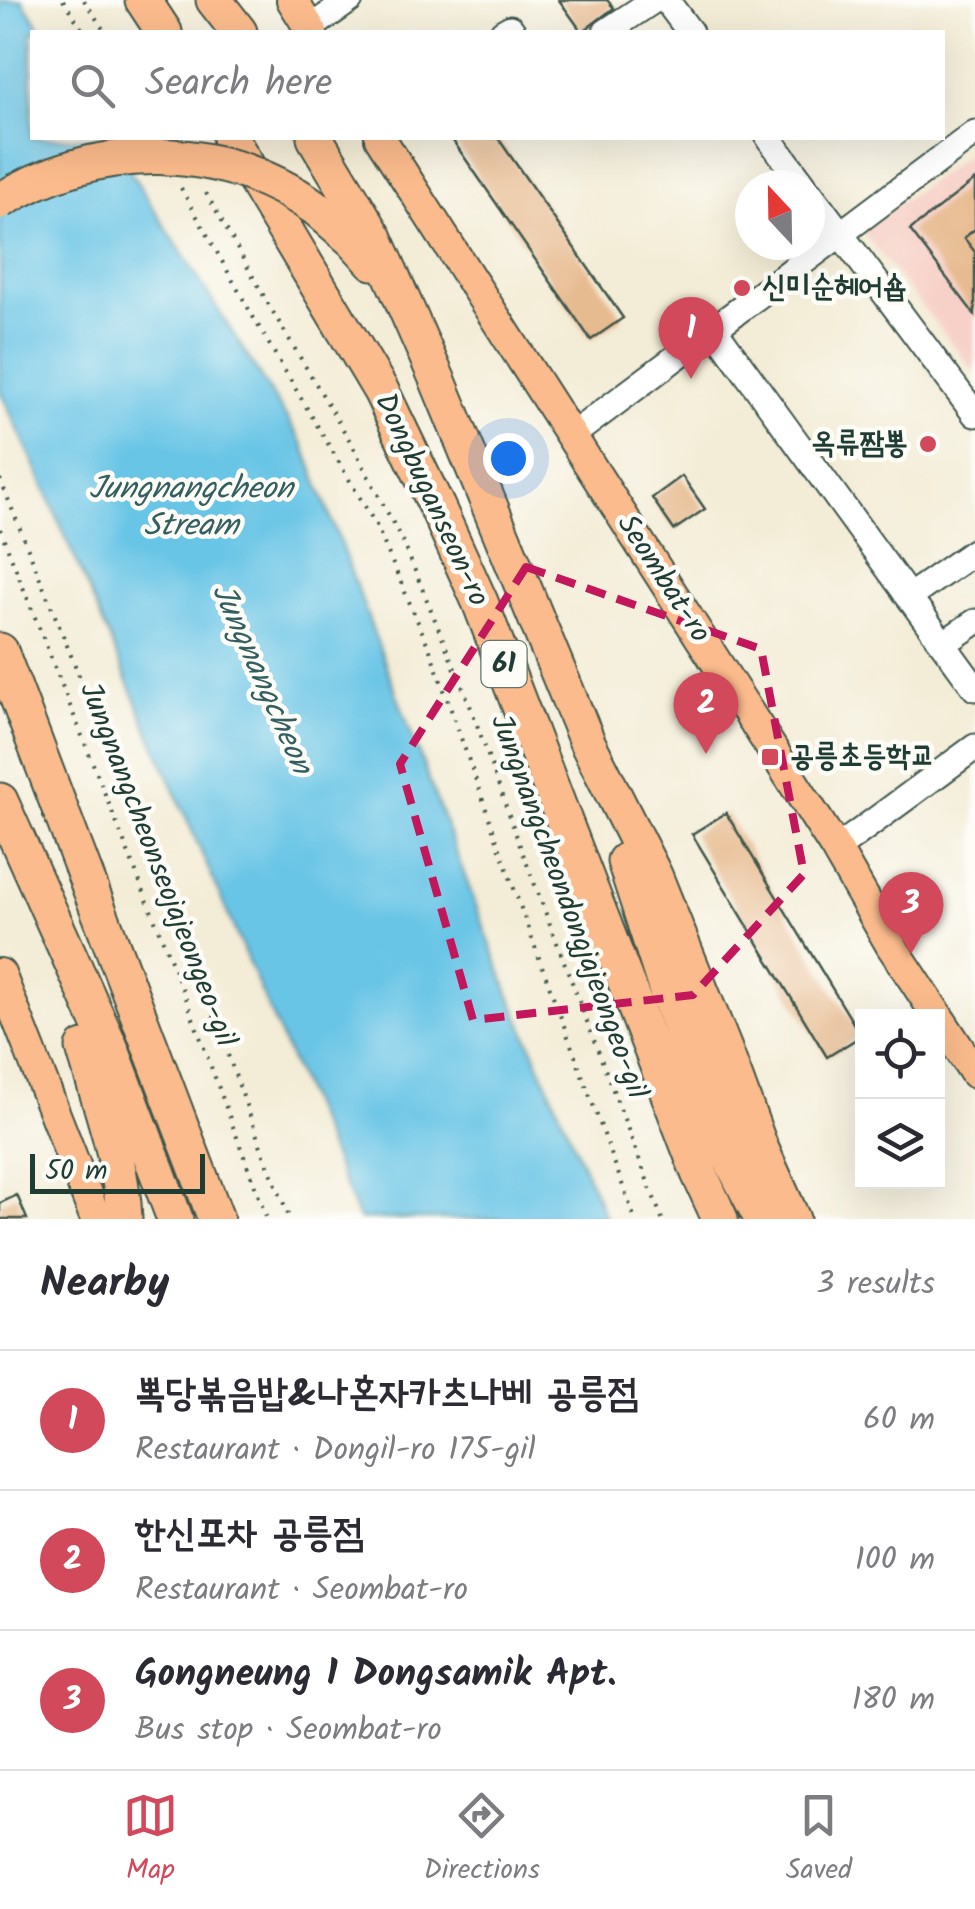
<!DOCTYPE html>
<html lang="en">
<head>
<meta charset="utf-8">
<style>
  body { margin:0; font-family:Kalam,"Poor Story",sans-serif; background:#f2f2f3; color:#2b2b33 }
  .controls { position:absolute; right:30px; bottom:30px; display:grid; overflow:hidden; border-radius:0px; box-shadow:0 10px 40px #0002 }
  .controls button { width:90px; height:90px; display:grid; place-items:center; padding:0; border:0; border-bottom:2px solid #e1e1e2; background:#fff; color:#2b2b33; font:50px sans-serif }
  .compass { position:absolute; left:735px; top:170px; width:90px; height:90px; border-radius:50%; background:#fff; box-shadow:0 10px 40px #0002; rotate:338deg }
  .scale { position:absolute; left:30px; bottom:25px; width:175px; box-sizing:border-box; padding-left:10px; border:5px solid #1f3d34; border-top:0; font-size:28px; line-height:35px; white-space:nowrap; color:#1f3d34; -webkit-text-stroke:8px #fdfcf7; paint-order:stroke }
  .you { position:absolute; left:508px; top:458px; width:35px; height:35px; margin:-25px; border:8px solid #fff; border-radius:50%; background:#1a73e8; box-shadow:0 0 0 15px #1a73e833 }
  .badge { display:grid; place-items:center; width:65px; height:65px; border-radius:50%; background:#d1495b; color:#fff; font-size:32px; font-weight:700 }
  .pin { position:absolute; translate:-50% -82px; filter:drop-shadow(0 2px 5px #0008) }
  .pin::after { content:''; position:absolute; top:52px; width:35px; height:30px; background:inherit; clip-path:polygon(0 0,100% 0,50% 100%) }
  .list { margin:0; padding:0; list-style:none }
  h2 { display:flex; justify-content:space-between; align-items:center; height:130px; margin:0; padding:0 40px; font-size:42px }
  h2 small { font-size:32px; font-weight:400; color:#7c7c81 }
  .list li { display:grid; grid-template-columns:65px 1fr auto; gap:30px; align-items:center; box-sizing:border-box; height:140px; padding:0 40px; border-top:2px solid #e1e1e2 }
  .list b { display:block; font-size:38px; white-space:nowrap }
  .list p { margin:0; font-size:32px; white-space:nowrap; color:#7c7c81 }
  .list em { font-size:32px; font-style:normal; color:#7c7c81 }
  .icon { flex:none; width:55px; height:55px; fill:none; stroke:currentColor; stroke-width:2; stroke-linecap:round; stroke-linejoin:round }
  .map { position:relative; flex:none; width:975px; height:1219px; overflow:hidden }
  .search { position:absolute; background:#fff; box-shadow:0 10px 40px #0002; left:30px; right:30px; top:30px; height:110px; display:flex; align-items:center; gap:25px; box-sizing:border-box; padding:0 35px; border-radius:0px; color:#7c7c81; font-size:38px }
  .sheet { height:550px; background:#fff }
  nav { display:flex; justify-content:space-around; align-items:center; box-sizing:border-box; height:140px; border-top:2px solid #e1e1e2; background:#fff; font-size:28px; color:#7c7c81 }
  nav a { display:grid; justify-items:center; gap:5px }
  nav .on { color:#d1495b }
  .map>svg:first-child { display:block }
  .built { fill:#f7d1c8 }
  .water { fill:#69c5e6; stroke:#44818d; stroke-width:2.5 }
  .building { fill:#e7bb90 }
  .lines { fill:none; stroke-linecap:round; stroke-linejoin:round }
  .minor-casing { stroke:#3f574c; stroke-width:29 }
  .major-casing { stroke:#3f574c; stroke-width:34 }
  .highway-casing { stroke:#3f574c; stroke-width:39 }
  .path { stroke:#3f574c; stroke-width:4; stroke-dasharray:2.5 8; stroke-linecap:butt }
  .minor { stroke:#fff; stroke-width:25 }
  .major { stroke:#fbbb8c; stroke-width:30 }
  .highway { stroke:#fbbb8c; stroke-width:35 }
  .highway-bridge-casing { stroke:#3f574c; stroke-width:39; stroke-linecap:butt }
  .highway-bridge { stroke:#fbbb8c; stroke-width:35 }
  .marked { fill:none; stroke:#c2185b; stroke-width:8; stroke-dasharray:20 12; stroke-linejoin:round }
  .poi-dot { fill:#d1495b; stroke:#fdfcf7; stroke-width:4 }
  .labels { text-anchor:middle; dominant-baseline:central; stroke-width:9; stroke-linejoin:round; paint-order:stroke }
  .shield { fill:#fdfcf7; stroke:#62766e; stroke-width:2.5 }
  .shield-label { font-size:28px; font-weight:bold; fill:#1f3d34 }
  .poi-label { font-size:30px; font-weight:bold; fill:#1f3d34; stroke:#fdfcf7; text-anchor:start }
  .street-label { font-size:30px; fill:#1f3d34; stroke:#fdfcf7 }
  .water-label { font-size:32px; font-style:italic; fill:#325f60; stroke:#fdfcf7 }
</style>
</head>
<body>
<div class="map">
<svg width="975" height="1219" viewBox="0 0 975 1219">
  <rect width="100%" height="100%" fill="#fdfcf7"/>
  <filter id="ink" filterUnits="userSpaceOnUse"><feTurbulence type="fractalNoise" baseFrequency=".01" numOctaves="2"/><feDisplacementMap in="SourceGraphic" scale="20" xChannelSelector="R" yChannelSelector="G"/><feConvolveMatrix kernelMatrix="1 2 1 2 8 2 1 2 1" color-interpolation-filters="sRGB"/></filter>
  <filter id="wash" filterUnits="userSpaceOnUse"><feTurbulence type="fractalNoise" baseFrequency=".0048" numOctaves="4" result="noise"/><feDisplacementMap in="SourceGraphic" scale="40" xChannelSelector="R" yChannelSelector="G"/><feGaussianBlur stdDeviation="2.25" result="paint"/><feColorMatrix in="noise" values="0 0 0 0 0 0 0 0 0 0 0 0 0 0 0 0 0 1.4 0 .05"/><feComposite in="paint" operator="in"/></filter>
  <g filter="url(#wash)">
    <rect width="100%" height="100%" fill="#f3ecd6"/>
    <path class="built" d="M975 149V373L861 230Z"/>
    <path class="water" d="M0 0H22L43 32H32V138H109L303 444 509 994 606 1219H359L33 461 0 391Z"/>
    <g id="blocks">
      <path class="building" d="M559 0H607L614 8 582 32Z
        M451 138H498L623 318 591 340Z
        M975 180V229L964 238 975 252V315L910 230Z
        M682 476 705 509 674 530 652 498Z
        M726 813 861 1036 827 1057 692 834Z
        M17 1195 27 1219H0V1203Z"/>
    </g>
  </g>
  <g filter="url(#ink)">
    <use href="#blocks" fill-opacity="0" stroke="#3f574c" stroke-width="2.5"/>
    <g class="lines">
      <g class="minor-casing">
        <path id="minor" d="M666 0 690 32
          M310 28 350 0
          M503 32 510 28 513 32
          M606 32 654 0
          M769 138 804 185
          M810 193 975 414
          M715 330 975 688
          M571 436 975 133
          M909 597 975 551
          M943 644 975 622
          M836 849 975 747"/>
      </g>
      <g class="major-casing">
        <path id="major" d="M292 0 312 32
          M380 138 836 849 891 945 975 1073
          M0 974 96 1219"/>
      </g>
      <g class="highway-casing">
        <path id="highway" d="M143 0 164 32
          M214 0 239 32
          M230 138 381 391 437 507 480 602 699 1173 720 1219
          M315 138 375 238 438 381 588 744 654 875 724 1049 760 1147 792 1219
          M316 208 353 240 373 262
          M0 651 216 1219
          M0 801 110 1047 175 1219
          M625 861 667 991 728 1153 762 1219
          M84 1048C100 1104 122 1160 124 1219"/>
      </g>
      <path class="path" d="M63 0 84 32
        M84 0 105 32
        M181 188 256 322 376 525 430 650 524 917 635 1219
        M206 193 270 307 350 441 404 544 471 708 519 843 662 1219
        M0 479 196 966 264 1155 290 1219
        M0 529 185 996 267 1219"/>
      <use href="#minor" class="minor"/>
      <use href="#major" class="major"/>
      <use href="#highway" class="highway"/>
      <g class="highway-bridge-casing">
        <path id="highway-bridge" d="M0 201C98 140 220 141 316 208"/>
      </g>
      <use href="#highway-bridge" class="highway-bridge"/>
    </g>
  </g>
  <path class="marked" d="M526 567 761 649 804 874 693 995 473 1020 400 764Z"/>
  <g class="poi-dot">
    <circle cx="742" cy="288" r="10"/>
    <circle cx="928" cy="444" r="10"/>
    <rect x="760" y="747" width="20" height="20" rx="5"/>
  </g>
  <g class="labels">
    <rect class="shield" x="481.5" y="641" width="45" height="46" rx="8"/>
    <g class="shield-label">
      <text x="504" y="664">61</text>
    </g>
    <g class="poi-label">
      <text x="762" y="288">신미순헤어숍</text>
      <text x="908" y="444" text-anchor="end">옥류짬뽕</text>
      <text x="790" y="757">공릉초등학교</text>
    </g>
    <g class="street-label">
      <text transform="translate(431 500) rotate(65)">Dongbuganseon-ro</text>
      <text transform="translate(663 579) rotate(57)">Seombat-ro</text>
      <text transform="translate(157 865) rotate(69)">Jungnangcheonseojajeongeo-gil</text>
      <text transform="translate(568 907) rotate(70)">Jungnangcheondongjajeongeo-gil</text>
    </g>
    <g class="water-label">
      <text x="191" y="489">Jungnangcheon<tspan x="191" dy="37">Stream</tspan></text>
      <text transform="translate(261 679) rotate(66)">Jungnangcheon</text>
    </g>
  </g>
</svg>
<div class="controls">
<button><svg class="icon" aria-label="locate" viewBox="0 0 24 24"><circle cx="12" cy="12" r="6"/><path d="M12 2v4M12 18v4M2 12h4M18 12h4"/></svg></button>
<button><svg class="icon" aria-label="layers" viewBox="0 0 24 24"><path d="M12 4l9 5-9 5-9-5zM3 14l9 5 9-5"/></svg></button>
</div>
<svg class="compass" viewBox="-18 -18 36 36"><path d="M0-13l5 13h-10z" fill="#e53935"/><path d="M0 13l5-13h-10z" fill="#7c7c81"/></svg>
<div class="scale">50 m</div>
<div class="you"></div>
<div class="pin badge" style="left:691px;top:379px">1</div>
<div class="pin badge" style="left:706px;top:754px">2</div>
<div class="pin badge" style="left:911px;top:954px">3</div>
<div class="search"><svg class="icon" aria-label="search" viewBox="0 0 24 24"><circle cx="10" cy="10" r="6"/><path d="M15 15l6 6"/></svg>Search here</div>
</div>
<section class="sheet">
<h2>Nearby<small>3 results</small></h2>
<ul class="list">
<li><span class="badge">1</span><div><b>뽁당볶음밥&amp;나혼자카츠나베 공릉점</b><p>Restaurant · Dongil-ro 175-gil</p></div><em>60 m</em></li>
<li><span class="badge">2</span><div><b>한신포차 공릉점</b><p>Restaurant · Seombat-ro</p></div><em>100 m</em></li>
<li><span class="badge">3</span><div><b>Gongneung 1 Dongsamik Apt.</b><p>Bus stop · Seombat-ro</p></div><em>180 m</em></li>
</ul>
</section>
<nav>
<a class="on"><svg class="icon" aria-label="map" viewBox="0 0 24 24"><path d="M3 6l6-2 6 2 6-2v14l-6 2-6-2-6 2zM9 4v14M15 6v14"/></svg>Map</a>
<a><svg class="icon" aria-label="directions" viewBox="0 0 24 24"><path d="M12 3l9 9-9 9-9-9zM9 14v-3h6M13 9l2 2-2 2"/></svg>Directions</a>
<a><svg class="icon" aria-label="saved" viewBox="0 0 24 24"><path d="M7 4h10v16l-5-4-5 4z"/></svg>Saved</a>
</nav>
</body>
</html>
